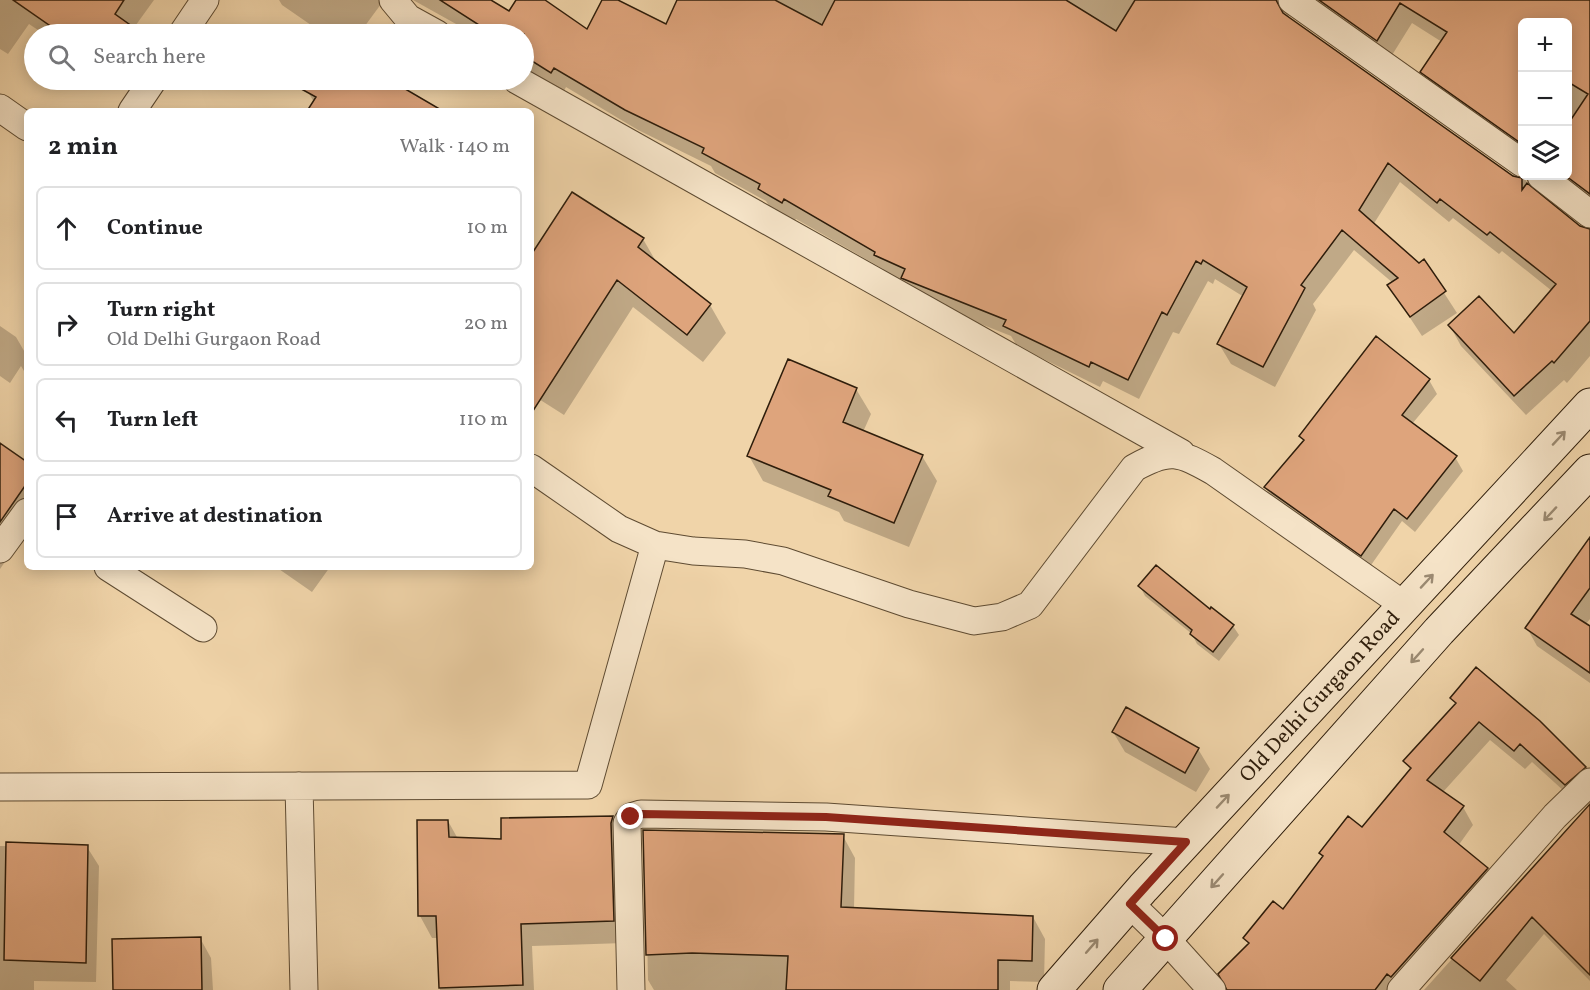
<!DOCTYPE html>
<html lang="en">
<head>
<meta charset="utf-8">
<style>
  body { margin:0; font-family:Vollkorn,serif; background:#f6f6f6; color:#202124 }
  .controls { position:absolute; right:18px; top:18px; display:grid; overflow:hidden; border-radius:9px; box-shadow:0 3px 15px #0003 }
  .controls button { width:54px; height:54px; display:grid; place-items:center; padding:0; border:0; border-bottom:2px solid #e0e0e0; background:#fff; color:#202124; font:30px sans-serif }
  .stop { position:absolute; width:18px; height:18px; margin:-14px; border:4px solid #8f2418; border-radius:50%; background:#fff }
  .stop.end { background:#8f2418; border-color:#fff; box-shadow:0 2px 6px #0008 }
  .list { margin:0; padding:0; list-style:none }
  h2 { display:flex; justify-content:space-between; align-items:center; height:78px; margin:0; padding:0 24px; font-size:26px }
  h2 small { font-size:20px; font-weight:400; color:#757577 }
  .list li { display:grid; grid-template-columns:39px 1fr auto; gap:18px; align-items:center; box-sizing:border-box; height:84px; margin:0 12px 12px; padding:0 12px; border:2px solid #e0e0e0; border-radius:9px }
  .list b { display:block; font-size:22px; white-space:nowrap }
  .list p { margin:0; font-size:20px; white-space:nowrap; color:#757577 }
  .list em { font-size:20px; font-style:normal; color:#757577 }
  .icon { flex:none; width:33px; height:33px; fill:none; stroke:currentColor; stroke-width:2; stroke-linecap:round; stroke-linejoin:round }
  .map { position:relative; flex:none; width:1590px; height:990px; overflow:hidden }
  .search { position:absolute; background:#fff; box-shadow:0 3px 15px #0003; left:24px; top:24px; width:510px; height:66px; display:flex; align-items:center; gap:15px; box-sizing:border-box; padding:0 21px; border-radius:33px; color:#757577; font-size:22px }
  .panel { position:absolute; background:#fff; box-shadow:0 3px 15px #0003; left:24px; top:108px; width:510px; height:462px; border-radius:9px }
  .map>svg:first-child { display:block }
  .shadow { fill:#0003 }
  .building { fill:#dea47c; stroke:#2e1d0b; stroke-width:1.5 }
  .lines { fill:none; stroke-linecap:round; stroke-linejoin:round }
  .minor-casing { stroke:#5e4b32; stroke-width:29 }
  .secondary-casing { stroke:#2e1d0b; stroke-width:35 }
  .minor { stroke:#f5e3c7; stroke-width:27 }
  .secondary { stroke:#f5e3c7; stroke-width:33 }
  .oneway { stroke:#9b8a72 }
  .route { stroke:#8f2418; stroke-width:8 }
  .labels { text-anchor:middle; dominant-baseline:central; stroke-width:5; stroke-linejoin:round; paint-order:stroke }
  .street-label { font-size:21px; fill:#2e1d0b; stroke:#f5e3c7 }
</style>
</head>
<body>
<div class="map">
<svg width="1590" height="990" viewBox="0 0 1590 990">
  <rect width="100%" height="100%" fill="#f0d4a9"/>
  <filter id="stains"><feTurbulence type="fractalNoise" baseFrequency=".00333" numOctaves="4"/><feColorMatrix values="0 0 0 0 .2 0 0 0 0 .09 0 0 0 0 .02 0 0 0 .5 -.17"/></filter>
  <radialGradient id="worn" r=".72"><stop offset=".6" stop-color="#630" stop-opacity="0"/><stop offset="1" stop-color="#630" stop-opacity=".3"/></radialGradient>
  <path class="shadow" d="M0 0H154L133 29 141 34H44L29 24 8 54 0 49Z
    M279 0H384L359 34H324L282 5Z
    M413 0H489L509 13 518 0H537L588 31 603 0H615L667 26 679 0H1590V204L1547 176H1568V22H1522V155L1434 92 1422 72 1442 42 1412 23 1389 60 1290 12 1288 18 1512 177 1525 179 1531 190 1580 228 1590 231V356L1567 383 1564 380 1526 415 1461 346 1450 326 1514 336 1552 291 1502 251 1499 254 1453 218 1449 222 1400 182 1373 225 1419 265 1424 262 1457 313 1422 336 1389 286 1393 283 1354 250 1313 304 1316 310 1275 387 1231 364 1219 344 1244 297 1215 279 1213 284 1208 281 1179 334 1173 332 1139 399 1103 381 1100 387 1017 346 1011 336 915 298 887 276 883 269 796 219 794 222 771 209 766 201 715 173 711 166 638 130 566 87 563 93 524 67V34H474Z
    M316 80H399L410 93 440 111H308L314 102 308 92Z
    M643 239 658 265 710 305 726 333 703 362 633 307 564 415 531 394V258Z
    M0 326 16 337 27 356V376L21 366 10 383 0 376Z
    M1429 380 1437 394 1412 424 1455 457 1463 471 1415 532 1402 521 1369 568 1273 501 1265 487 1304 442 1301 436Z
    M856 389 871 414 863 432 922 456 937 481 909 547 844 521 839 512 763 481 749 456Z
    M0 445 27 464V531L0 569Z
    M1580 552 1590 559V619L1585 625 1590 628V683L1537 646 1527 628Z
    M276 567H330L312 592Z
    M1140 586 1210 611 1233 626 1239 635 1219 661 1197 644 1192 634 1145 596Z
    M1452 698 1584 768 1590 778 1576 802 1532 762 1525 769 1490 740 1443 792 1463 807 1473 825 1458 846 1487 869 1498 887 1407 990H1228L1249 945 1245 938 1283 911 1362 829 1410 770 1405 761 1456 705Z
    M1113 732 1198 749 1210 769 1196 792 1125 752Z
    M1590 806V981L1544 934 1506 980 1517 990H1424Z
    M613 817 625 839V943L532 946 534 990H440L438 938H432L420 916 419 822 448 821 458 839 502 840Z
    M645 831 843 836 855 858 854 909 1033 917 1045 939 1044 982 1010 981V990H654L648 980Z
    M0 846 87 847 99 866 96 982 34 981V990H0Z
    M200 938 211 958 213 990H115Z"/>
  <path class="building" d="M13 0H124L115 14 143 34H62Z
    M440 0H491L509 11 516 0H545L587 29 602 0H618L666 24 677 0H775L822 25 835 0H1066L1116 31 1135 0H1276L1283 13 1513 176 1522 178V190L1527 183 1580 226 1590 229V321L1554 363 1552 361 1514 396 1448 325 1479 296 1514 333 1556 284 1490 232 1487 235 1440 199 1437 203 1388 163 1359 210 1419 263 1424 259 1446 291 1410 317 1387 285 1398 278 1342 230 1301 285 1305 288 1263 367 1217 344 1247 287 1203 260 1201 264 1196 261 1167 315 1162 312 1128 380 1091 362 1089 367 1003 326 1006 320 901 278 905 269 874 255 875 252 784 199 782 203 758 189 760 184 702 153 704 148 625 110 554 68 551 73 524 56V34H493Z
    M1319 0H1590V194L1566 176 1568 124 1588 94 1568 82V22H1522V144L1420 72 1447 32 1400 3 1377 41Z
    M285 80H390L443 111H307L316 97Z
    M572 192 644 238 638 247 711 304 687 335 617 280 531 414V255Z
    M1376 336 1430 379 1402 415 1457 456 1407 519 1394 509 1361 556 1264 487 1304 440 1299 436Z
    M788 359 857 388 843 422 923 455 894 523 828 496 831 490 747 456Z
    M0 443 27 462V483L0 522Z
    M1590 537V588L1571 614 1590 626V673L1525 628Z
    M1156 565 1210 609 1211 607 1234 625 1213 652 1190 634 1192 630 1138 586Z
    M1476 667 1540 721 1586 767 1565 785 1520 744 1514 751 1479 722 1427 780 1464 806 1444 832 1488 868 1391 977 1387 974 1375 990H1227L1218 974 1249 943 1243 938 1273 901 1283 909 1323 856 1319 853 1348 816 1362 827 1411 768 1403 761 1456 703 1450 698Z
    M1126 707 1199 748 1185 773 1112 732Z
    M1590 804V975L1532 917 1480 981 1451 958Z
    M613 816 611 823 614 921 521 924 523 985 439 988 436 916H418L417 820H448L449 837 501 839V818Z
    M643 830 844 834 841 907 1033 916 1032 961 998 960V990H786L788 956 692 953 646 955Z
    M6 842 88 845 86 963 4 960Z
    M201 937 202 990H113L112 939Z"/>
  <g class="lines">
    <g class="minor-casing">
      <path id="minor" d="M393 0 408 18 437 34
        M1292 0 1522 163
        M182 34 205 0
        M517 80 1181 453
        M0 108 27 127
        M132 111 153 80
        M1541 176 1590 214
        M531 468 619 529 655 545 693 551 745 554 783 561 909 604 974 621 1002 617 1030 605 1134 468C1170 448 1179 452 1213 471L1404 605
        M0 549 27 512
        M108 567 203 628
        M299 786 304 990
        M0 787 588 785 655 545
        M1130 904 1166 939 1212 990
        M631 990 627 823 631 817 641 814 826 817 1186 842
        M1401 990 1555 816 1590 782"/>
    </g>
    <g class="secondary-casing">
      <g id="secondary">
        <path id="s1" d="M1054 990 1143 888 1590 405"/>
        <path d="M1120 990 1439 631 1590 471"/>
      </g>
    </g>
    <use href="#minor" class="minor"/>
    <use href="#secondary" class="secondary"/>
  </g>
  <defs><path id="oneway-shaft" d="M-6 0H5M1.5-3L5.5 0L1.5 3" fill="none" stroke-width="1.6" stroke-linecap="round" stroke-linejoin="round" transform="scale(1.5)"/></defs>
  <g class="oneway">
    <use href="#oneway-shaft" transform="translate(1559 438) rotate(-47)"/>
    <use href="#oneway-shaft" transform="translate(1550 514) rotate(133)"/>
    <use href="#oneway-shaft" transform="translate(1427 581) rotate(-47)"/>
    <use href="#oneway-shaft" transform="translate(1417 656) rotate(132)"/>
    <use href="#oneway-shaft" transform="translate(1223 801) rotate(-47)"/>
    <use href="#oneway-shaft" transform="translate(1217 881) rotate(132)"/>
    <use href="#oneway-shaft" transform="translate(1092 946) rotate(-49)"/>
  </g>
  <g class="lines">
    <path class="route" d="M631 817 641 814 826 817 1186 842 1130 904 1166 939"/>
  </g>
  <g class="labels">
    <g class="street-label">
      <text stroke="none"><textPath href="#s1" startOffset="396">Old Delhi Gurgaon Road</textPath></text>
    </g>
  </g>
  <rect width="100%" height="100%" filter="url(#stains)"/>
  <rect width="100%" height="100%" fill="url(#worn)"/>
</svg>
<div class="controls">
<button>+</button>
<button>−</button>
<button><svg class="icon" aria-label="layers" viewBox="0 0 24 24"><path d="M12 4l9 5-9 5-9-5zM3 14l9 5 9-5"/></svg></button>
</div>
<div class="stop" style="left:1166px;top:939px"></div>
<div class="stop end" style="left:631px;top:817px"></div>
<div class="search"><svg class="icon" aria-label="search" viewBox="0 0 24 24"><circle cx="10" cy="10" r="6"/><path d="M15 15l6 6"/></svg>Search here</div>
<section class="panel">
<h2>2 min<small>Walk · 140 m</small></h2>
<ul class="list">
<li><svg class="icon" aria-label="ahead" viewBox="0 0 24 24"><path d="M12 20V5M6 11l6-6 6 6"/></svg><div><b>Continue</b></div><em>10 m</em></li>
<li><svg class="icon" aria-label="right" viewBox="0 0 24 24"><path d="M7 20v-9h11M14 6l5 5-5 5"/></svg><div><b>Turn right</b><p>Old Delhi Gurgaon Road</p></div><em>20 m</em></li>
<li><svg class="icon" aria-label="left" viewBox="0 0 24 24"><path d="M17 20v-9H6M10 6l-5 5 5 5"/></svg><div><b>Turn left</b></div><em>110 m</em></li>
<li><svg class="icon" aria-label="arrive" viewBox="0 0 24 24"><path d="M6 21V4h12l-3 4 3 4H6"/></svg><div><b>Arrive at destination</b></div></li>
</ul>
</section>
</div>
</body>
</html>
